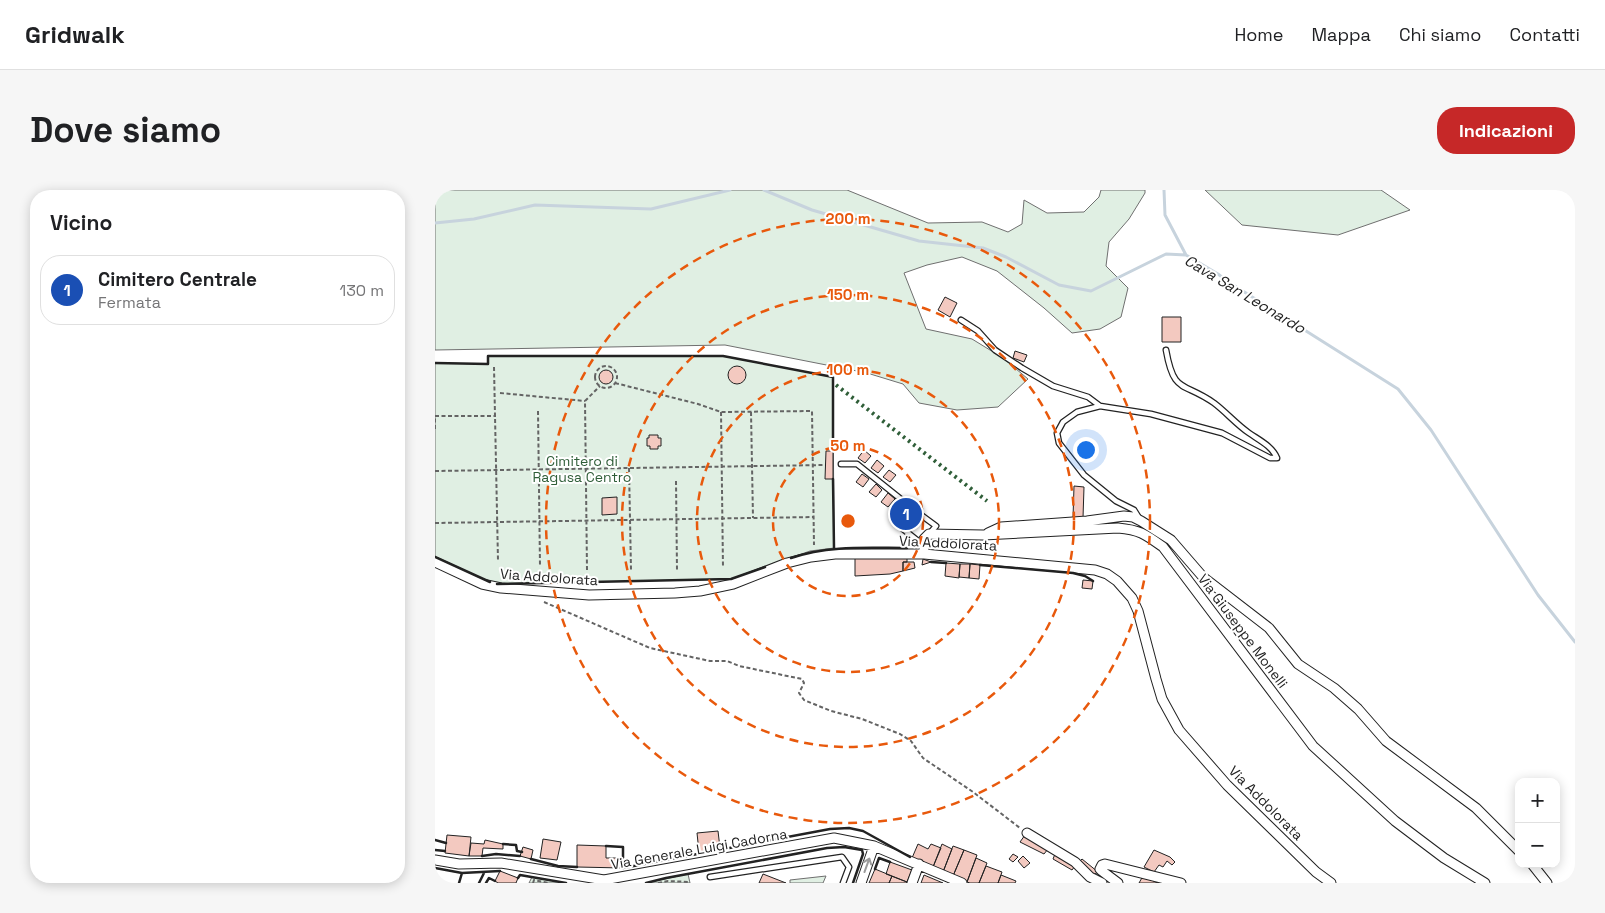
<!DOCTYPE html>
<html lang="it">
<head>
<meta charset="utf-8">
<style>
  body { margin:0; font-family:"Space Grotesk",sans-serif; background:#f6f6f6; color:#202124 }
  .controls { position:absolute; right:15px; bottom:15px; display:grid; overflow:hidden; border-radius:10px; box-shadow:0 2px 12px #0003 }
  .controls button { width:45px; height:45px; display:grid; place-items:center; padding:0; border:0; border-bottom:1px solid #e0e0e0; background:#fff; color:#202124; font:25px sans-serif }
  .you { position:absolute; left:650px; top:259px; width:18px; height:18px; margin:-12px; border:4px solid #fff; border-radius:50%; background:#1a73e8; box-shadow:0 0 0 8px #1a73e833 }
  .badge { display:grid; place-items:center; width:32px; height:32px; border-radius:50%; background:#c62828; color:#fff; font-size:16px; font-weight:700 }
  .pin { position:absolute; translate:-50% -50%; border:2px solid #fff; box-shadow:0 1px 5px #0006 }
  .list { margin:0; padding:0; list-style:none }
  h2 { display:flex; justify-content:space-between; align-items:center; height:65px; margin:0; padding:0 20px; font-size:21px }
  h2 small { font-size:16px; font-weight:400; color:#757577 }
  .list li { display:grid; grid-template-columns:32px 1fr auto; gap:15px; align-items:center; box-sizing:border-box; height:70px; margin:0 10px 10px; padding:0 10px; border:1px solid #e0e0e0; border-radius:20px }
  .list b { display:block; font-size:19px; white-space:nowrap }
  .list p { margin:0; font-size:16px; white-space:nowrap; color:#757577 }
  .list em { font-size:16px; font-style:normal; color:#757577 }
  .map { position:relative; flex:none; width:1140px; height:693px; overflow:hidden; border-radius:20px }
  header { display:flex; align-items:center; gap:30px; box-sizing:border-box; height:70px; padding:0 25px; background:#fff; border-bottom:1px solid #e0e0e0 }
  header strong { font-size:24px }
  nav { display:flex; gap:28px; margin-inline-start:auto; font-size:18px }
  .intro { display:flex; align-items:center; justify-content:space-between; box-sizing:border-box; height:120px; padding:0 30px }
  h1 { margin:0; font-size:35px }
  .button { padding:12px 22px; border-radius:20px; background:#c62828; color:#fff; font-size:18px; font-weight:700 }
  main { display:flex; gap:30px; padding:0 30px }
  aside { flex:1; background:#fff; border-radius:20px; box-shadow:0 2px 12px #0003 }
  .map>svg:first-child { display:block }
  .green { fill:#e0efe3; stroke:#6f6f6f }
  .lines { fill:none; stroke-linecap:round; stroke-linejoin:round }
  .stream { stroke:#c7d3dd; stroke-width:3 }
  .building { fill:#f3c9c0; stroke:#222 }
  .service-casing { stroke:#222; stroke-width:7 }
  .minor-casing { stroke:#222; stroke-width:11 }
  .path { stroke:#646464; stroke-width:2; stroke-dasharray:4 2.5; stroke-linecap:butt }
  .service { stroke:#fff; stroke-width:4.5 }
  .minor { stroke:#fff; stroke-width:9 }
  .hedge { stroke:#2f5e38; stroke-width:4; stroke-dasharray:2.5 4; stroke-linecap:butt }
  .wall { stroke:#222; stroke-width:2.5 }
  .oneway { stroke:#9c9c9c }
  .ring { fill:none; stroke:#e8590c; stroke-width:2.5; stroke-dasharray:9 6 }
  .labels { text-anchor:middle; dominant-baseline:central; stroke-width:4; stroke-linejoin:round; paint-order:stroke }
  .park-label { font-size:14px; fill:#2f5e38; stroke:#fff }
  .street-label { font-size:14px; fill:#222; stroke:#fff }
  .water-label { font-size:15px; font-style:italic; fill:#222; stroke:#fff }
  .centre { fill:#e8590c; stroke:#fff; stroke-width:2.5 }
  .ring-label { font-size:15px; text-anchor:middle; font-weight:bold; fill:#e8590c; stroke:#fff; stroke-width:4; stroke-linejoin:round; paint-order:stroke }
</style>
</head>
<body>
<header>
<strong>Gridwalk</strong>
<nav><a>Home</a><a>Mappa</a><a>Chi siamo</a><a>Contatti</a></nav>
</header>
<div class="intro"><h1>Dove siamo</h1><a class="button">Indicazioni</a></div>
<main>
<aside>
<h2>Vicino<small></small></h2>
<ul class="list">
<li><span class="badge" style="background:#1a4fb4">1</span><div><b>Cimitero Centrale</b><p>Fermata</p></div><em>130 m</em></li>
</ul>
</aside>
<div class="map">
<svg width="1140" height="693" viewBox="0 0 1140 693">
  <rect width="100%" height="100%" fill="#fff"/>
  <path class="green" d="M0 0H412L493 33 547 32 573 42 587 34 589 10 612 23 649 22 664 7 666 0H710V3L694 29 674 52 671 76 693 98 686 127 665 139 637 143 609 118 562 81 527 67 492 75 469 83 491 139 537 149 568 168 593 189 563 217 522 220 484 213 468 194 432 183 290 155 0 160Z
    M770 0H946L975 20 903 45 807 35Z
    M53 166H288L398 187 399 358 375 361 296 389 57 394 0 367V173L53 174Z
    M253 684 255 693H211Z
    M391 686 388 693H355V690Z
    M97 687 131 693H94Z"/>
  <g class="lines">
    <path class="stream" d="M329 0 377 20 484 51 548 58 571 67 624 95 656 101 731 64 751 65 783 84 792 91 963 199 996 240 1103 405 1140 452
      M729 0 730 25 751 65
      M0 33 39 29 100 15 216 19 295 0"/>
  </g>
  <path class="building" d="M510 107 522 113 515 127 503 120Z
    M727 127H746V152H727Z
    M580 161 592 165 589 172 578 168Z
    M293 185a9 9 0 1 1 18 0a9 9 0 1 1-18 0Z
    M164 187a7 7 0 1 1 14 0a7 7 0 1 1-14 0Z
    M214 245H223V248H226V256H223V259H215V256H212V248H214Z
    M429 260 436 266 430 273 423 268Z
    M391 261H398V289H390Z
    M442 270 449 276 443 283 436 278Z
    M454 280 461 285 455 292 448 287Z
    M427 284 434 289 428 297 421 292Z
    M441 294 447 300 441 307 434 302Z
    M639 296 649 297 648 328H638Z
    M453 303 460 309 453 317 446 312Z
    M182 307V324L167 325V308Z
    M420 368H472V372H468V381L455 384 420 386Z
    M488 369 496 372 487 375Z
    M468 372H479L480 378 468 381Z
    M511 373 525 374 524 388 510 386Z
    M525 374H535L534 388 524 387Z
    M535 374 545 375 544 389 534 388Z
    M648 390 658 391 657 399 647 398Z
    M283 641 285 658 264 662 262 643Z
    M12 645 36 647 34 666 10 663Z
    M590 645 613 659 609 664 585 652Z
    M108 649 126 652 122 670 105 668Z
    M50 650 68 654V659L48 658 47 666H34L36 653 49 654Z
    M483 654 493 659 496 654 506 658 498 677 477 668Z
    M507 654 517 659 508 682 498 677Z
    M142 655 171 656V668H188V678L142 677Z
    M518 656 529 660 518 686 508 682Z
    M88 657 98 660 96 669 85 666Z
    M529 660 542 665 532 692 518 686Z
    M719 660 735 667 740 672 737 675 732 671 728 677 724 675 719 682 709 677Z
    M578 664 583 667 578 672 574 669Z
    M620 664 640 676 637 680 618 669Z
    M588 666 595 673 589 678 583 671Z
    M541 668 552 673 544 693H535L532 692Z
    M647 669 663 682 657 686 644 672Z
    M455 672 477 680 472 692 451 684Z
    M551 676 567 682 563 693H544Z
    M440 679 457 686 454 693H434Z
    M65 681 83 688 81 693H63L60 691Z
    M328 684 351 693H324Z
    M489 685 508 693H486Z
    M566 685 581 691 580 693H563Z
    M457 686 472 692V693H454Z
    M708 686 723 693H704Z"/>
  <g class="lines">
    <g class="service-casing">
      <path id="service" d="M526 130 543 141 560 160 587 178 618 196 653 207 665 216
        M406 274H422L482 322
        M704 328 699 320 681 311 649 285 624 253 622 243 628 232 642 222 665 216 716 224 787 243 835 268H842C837 256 824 250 814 243 801 234 791 222 779 213 748 191 739 205 731 160
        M488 355 468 339 482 322 501 336 495 343
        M275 687 407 667 414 677 408 693"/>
    </g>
    <g class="minor-casing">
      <path id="minor" d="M553 343 566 337 652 331 689 326 698 327 706 331 736 350 768 387 834 438 863 474 899 498 923 519 951 551 1041 618 1084 661
        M489 364V349L494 344 548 345 683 338C705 340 710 344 728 357L878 556 960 631 1009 668 1050 693
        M0 372 47 394 66 398 154 405 240 403 265 401 298 394 352 373 376 367 400 364H489L660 380 672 384 682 391 697 408 703 421 721 489 727 509 744 540 792 595 881 682 896 693
        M592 643 640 672 655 687 667 693
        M0 670 24 674 66 673 169 690 399 648 439 656 527 693
        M1097 674 1112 693
        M426 693 439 656
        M477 693 484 674
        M683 693 667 681 665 679 667 675 670 674 746 693"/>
    </g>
    <path class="path" d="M160 187a11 11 0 1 1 22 0a11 11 0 1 1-22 0Z
      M59 177 63 371
      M180 193 263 214 286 222 377 221 379 355
      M65 203 150 211
      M103 221 105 376
      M286 222 288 378
      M316 222 318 328
      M0 226H61
      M0 239V226
      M194 278 196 380
      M0 281 390 275
      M241 291 242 380
      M0 333 379 327
      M152 380 150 211 165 196
      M109 412 215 458 275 471H292L304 476 367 489 369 493 364 503 369 510 396 521 427 529 465 544 476 551 488 568 538 602 585 638
      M98 693 99 690 114 693
      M223 693 233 691 255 692"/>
    <use href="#service" class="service"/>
    <use href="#minor" class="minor"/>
    <path class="hedge" d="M401 195 552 311"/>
    <path class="wall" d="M0 173 53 174V166H288L398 187V261
      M398 289 399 358
      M0 367 55 392
      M356 368C394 355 432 358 472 358
      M496 372 511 373
      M545 375 638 383 650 386 658 391
      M62 394 296 389 330 377
      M0 650 11 653
      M68 654 81 655 82 661 87 662
      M171 656 188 657V668
      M0 660 10 661
      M47 666 61 664 85 666
      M96 669 123 676 142 677
      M0 678 27 683 65 681
      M188 678 395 639 414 638 428 641 475 667
      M440 679 444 668 455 672
      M83 688 85 685 131 693
      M24 693 27 683
      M44 693 49 683
      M51 693 54 688 60 691
      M211 693 231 688 392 658 409 657 427 660 428 664 418 693"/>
  </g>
  <defs><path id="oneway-shaft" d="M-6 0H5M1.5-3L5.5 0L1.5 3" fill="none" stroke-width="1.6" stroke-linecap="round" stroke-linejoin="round" transform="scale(1.25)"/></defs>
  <use class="oneway" href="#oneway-shaft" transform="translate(432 675) rotate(-70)"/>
  <g class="ring">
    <circle cx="413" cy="331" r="75"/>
    <circle cx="413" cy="331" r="151"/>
    <circle cx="413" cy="331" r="226"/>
    <circle cx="413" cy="331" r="302"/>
  </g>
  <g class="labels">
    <g class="park-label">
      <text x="147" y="271">Cimitero di<tspan x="147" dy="16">Ragusa Centro</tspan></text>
    </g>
    <g class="street-label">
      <text transform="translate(513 353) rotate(3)">Via Addolorata</text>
      <text transform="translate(114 387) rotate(4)">Via Addolorata</text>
      <text transform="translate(808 441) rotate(53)">Via Giuseppe Monelli</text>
      <text transform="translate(831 613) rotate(45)">Via Addolorata</text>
      <text transform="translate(264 659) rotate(-10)">Via Generale Luigi Cadorna</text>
    </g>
    <g class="water-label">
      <text transform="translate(810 104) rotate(31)">Cava San Leonardo</text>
    </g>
  </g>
  <circle cx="413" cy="331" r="8" class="centre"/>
  <g class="ring-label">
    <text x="413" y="34">200 m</text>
    <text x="413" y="110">150 m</text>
    <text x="413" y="185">100 m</text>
    <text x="413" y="261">50 m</text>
  </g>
</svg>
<div class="controls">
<button>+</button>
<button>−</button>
</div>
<div class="you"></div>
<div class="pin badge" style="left:471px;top:324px;background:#1a4fb4">1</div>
</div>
</main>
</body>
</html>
